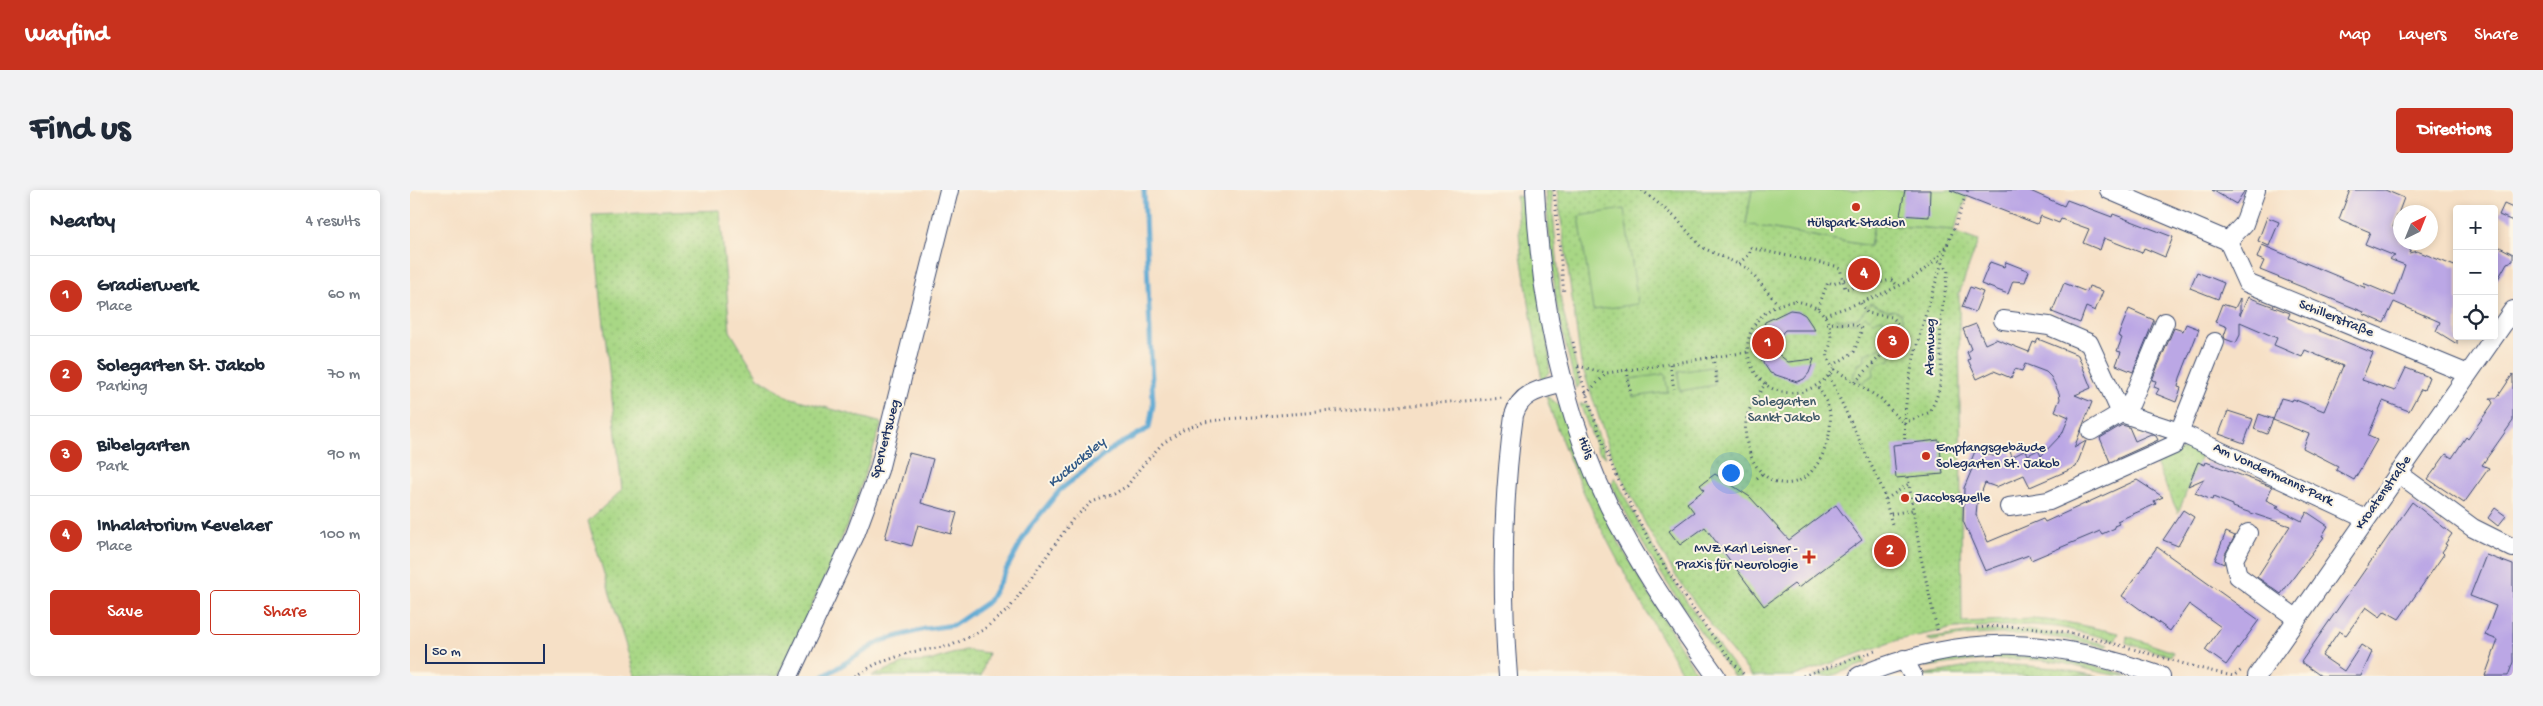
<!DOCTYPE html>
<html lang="en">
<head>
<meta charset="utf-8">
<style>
  body { margin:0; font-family:"Gochi Hand",sans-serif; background:#f2f2f3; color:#1f2937 }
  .controls { position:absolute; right:15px; top:15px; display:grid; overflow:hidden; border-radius:5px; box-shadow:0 2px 8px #0003 }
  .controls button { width:45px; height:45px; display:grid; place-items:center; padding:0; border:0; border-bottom:1px solid #e0e1e3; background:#fff; color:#1f2937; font:25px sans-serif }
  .compass { position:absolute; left:1983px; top:15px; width:45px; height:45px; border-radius:50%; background:#fff; box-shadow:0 2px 8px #0003; rotate:43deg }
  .scale { position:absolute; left:15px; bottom:12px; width:120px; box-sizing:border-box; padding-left:5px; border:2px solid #1b2f5e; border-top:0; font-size:14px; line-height:18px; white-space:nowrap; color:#1b2f5e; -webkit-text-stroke:4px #fcf5e5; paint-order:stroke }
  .you { position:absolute; left:1320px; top:282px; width:18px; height:18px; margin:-12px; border:4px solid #fff; border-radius:50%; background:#1a73e8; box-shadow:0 0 0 8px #1a73e833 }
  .badge { display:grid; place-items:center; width:32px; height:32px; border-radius:50%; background:#c8321e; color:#fff; font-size:16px; font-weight:700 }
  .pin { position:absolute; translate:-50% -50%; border:2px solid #fff; box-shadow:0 1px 5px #0006 }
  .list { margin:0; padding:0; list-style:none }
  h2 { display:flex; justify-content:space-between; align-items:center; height:65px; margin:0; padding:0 20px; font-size:21px }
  h2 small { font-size:16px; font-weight:400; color:#747a83 }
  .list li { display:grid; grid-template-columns:32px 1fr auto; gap:15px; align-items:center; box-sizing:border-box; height:80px; padding:0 20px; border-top:1px solid #e0e1e3 }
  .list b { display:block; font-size:19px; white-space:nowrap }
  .list p { margin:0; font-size:16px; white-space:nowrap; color:#747a83 }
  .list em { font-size:16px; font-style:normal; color:#747a83 }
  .actions { display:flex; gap:10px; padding:15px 20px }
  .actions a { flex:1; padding:11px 0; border:1px solid #c8321e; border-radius:5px; text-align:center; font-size:18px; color:#c8321e }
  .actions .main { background:#c8321e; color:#fff }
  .icon { flex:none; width:28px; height:28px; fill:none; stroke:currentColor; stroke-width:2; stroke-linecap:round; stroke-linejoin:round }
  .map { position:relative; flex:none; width:2103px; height:486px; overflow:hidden; border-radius:5px }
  header { display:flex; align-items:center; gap:30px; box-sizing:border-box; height:70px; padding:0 25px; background:#c8321e; color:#fff }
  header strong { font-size:24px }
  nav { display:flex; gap:28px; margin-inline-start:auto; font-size:18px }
  .intro { display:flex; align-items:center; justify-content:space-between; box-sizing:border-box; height:120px; padding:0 30px }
  h1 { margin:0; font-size:35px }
  .button { padding:12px 22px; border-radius:5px; background:#c8321e; color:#fff; font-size:18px; font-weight:700 }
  main { display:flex; gap:30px; padding:0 30px }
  aside { flex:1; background:#fff; border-radius:5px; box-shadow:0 2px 8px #0003 }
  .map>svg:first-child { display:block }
  .grass { fill:url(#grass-dots); stroke:#628372 }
  .garden { fill:url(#garden-furrows); stroke:#628372 }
  .pitch { fill:#a8d785; stroke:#628372 }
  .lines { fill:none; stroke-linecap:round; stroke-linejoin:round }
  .stream { stroke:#59a6d2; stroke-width:5 }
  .building { fill:#bba7e5 }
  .minor-casing { stroke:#3c4a6e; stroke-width:20 }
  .path { stroke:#3c4a6e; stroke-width:3; stroke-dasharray:1 4; stroke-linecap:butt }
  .minor { stroke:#fff; stroke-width:18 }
  .poi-dot { fill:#c8321e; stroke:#fcf5e5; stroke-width:2 }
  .labels { text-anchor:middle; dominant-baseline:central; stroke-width:4; stroke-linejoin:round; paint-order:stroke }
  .poi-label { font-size:14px; fill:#1b2f5e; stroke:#fcf5e5; text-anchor:start }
  .street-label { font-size:14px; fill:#1b2f5e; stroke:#fcf5e5 }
  .park-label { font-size:14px; fill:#3e5968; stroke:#fcf5e5 }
  .water-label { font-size:15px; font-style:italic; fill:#315987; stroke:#fcf5e5 }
</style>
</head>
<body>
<header>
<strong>Wayfind</strong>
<nav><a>Map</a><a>Layers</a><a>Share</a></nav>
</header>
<div class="intro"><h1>Find us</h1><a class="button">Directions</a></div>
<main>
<aside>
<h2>Nearby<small>4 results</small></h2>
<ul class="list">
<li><span class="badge">1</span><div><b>Gradierwerk</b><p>Place</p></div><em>60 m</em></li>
<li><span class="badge">2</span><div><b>Solegarten St. Jakob</b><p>Parking</p></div><em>70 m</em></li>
<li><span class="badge">3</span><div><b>Bibelgarten</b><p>Park</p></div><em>90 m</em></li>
<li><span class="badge">4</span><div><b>Inhalatorium Kevelaer</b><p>Place</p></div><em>100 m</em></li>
</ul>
<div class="actions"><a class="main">Save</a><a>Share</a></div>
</aside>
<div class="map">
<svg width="2103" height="486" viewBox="0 0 2103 486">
  <defs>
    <pattern id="grass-dots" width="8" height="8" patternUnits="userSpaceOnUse" patternTransform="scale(1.25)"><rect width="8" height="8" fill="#a8d785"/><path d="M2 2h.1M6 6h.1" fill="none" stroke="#90b975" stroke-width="1.8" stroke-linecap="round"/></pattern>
    <pattern id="garden-furrows" width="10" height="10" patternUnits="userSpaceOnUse" patternTransform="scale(1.25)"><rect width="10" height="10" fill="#a8d785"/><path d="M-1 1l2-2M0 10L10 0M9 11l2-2" fill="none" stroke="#90b975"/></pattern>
  </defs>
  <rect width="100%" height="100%" fill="#fcf5e5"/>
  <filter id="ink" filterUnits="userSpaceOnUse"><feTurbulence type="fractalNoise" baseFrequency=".02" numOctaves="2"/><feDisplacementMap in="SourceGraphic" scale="10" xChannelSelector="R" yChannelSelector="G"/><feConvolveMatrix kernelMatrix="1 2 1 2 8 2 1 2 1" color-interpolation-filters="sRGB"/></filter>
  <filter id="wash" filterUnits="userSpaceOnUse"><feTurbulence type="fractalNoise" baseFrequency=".0096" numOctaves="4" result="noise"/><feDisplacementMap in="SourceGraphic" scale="20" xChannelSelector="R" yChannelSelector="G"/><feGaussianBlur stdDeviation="1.12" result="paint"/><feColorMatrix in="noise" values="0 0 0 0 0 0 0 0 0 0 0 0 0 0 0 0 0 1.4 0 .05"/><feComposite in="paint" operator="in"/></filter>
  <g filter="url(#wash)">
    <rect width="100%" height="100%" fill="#f6e0c6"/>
    <path class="grass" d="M1135 0H1141L1151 112 1170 194 1166 199 1146 112Z
      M1147 0H1342L1336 34 1460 56 1464 34 1544 40V42L1568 51 1549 104 1552 432 1624 429 1655 432 1709 443 1705 450 1648 437 1622 435 1545 438 1488 450 1384 486H1342L1315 454 1267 388 1238 339 1202 267 1171 173Z
      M1106 6 1118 7 1140 172 1139 182 1132 191 1111 65Z
      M310 20 320 141 348 187 378 207 472 233 440 328 421 374 368 486H225L178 331 212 300 182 25Z
      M1136 206 1151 216 1210 355 1288 486H1274C1220 395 1168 306 1136 206Z
      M1170 214H1177L1196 267 1188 262Z
      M1779 257 1793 261 1768 323 1745 271Z
      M1205 287C1240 359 1282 423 1331 486H1324C1277 426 1235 364 1202 295Z
      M1616 440 1662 446 1699 455 1695 457C1637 443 1581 439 1522 451L1517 449 1568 441Z
      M1717 446 1763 462 1761 466 1716 453Z
      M555 460 578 463 571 486H462L495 473 519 471Z
      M1584 464C1631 465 1674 471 1719 486 1695 486 1671 476 1647 472 1603 466 1560 470 1516 477L1525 472Z
      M1453 467 1456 473 1421 486H1404Z
      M1606 475 1646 478 1687 486 1512 485 1564 476Z"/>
    <path class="garden" d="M1460 113 1479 121 1483 120 1491 123 1493 133 1490 135 1491 150 1488 158 1483 159 1480 170 1468 173 1463 179 1464 185 1455 190 1453 193 1443 187 1448 174 1454 172 1455 164 1468 159 1476 154 1478 145 1482 142V138L1472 129 1463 131 1455 126 1448 133 1425 132V128L1435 130 1449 127Z"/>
    <path class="pitch" d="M1342 0H1560L1544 40 1464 34 1460 56 1336 34Z
      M1214 19 1228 114 1183 120 1169 26Z
      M1302 177 1305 195 1270 201 1268 182Z
      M1255 184 1258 202 1223 207 1220 189Z"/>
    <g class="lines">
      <path class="stream" d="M414 486 471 451 515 439 544 435 579 411 619 338 650 300 703 258 739 238 743 215 734 0"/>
    </g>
    <g id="blocks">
      <path class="building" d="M1495 0H1520L1519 27 1490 25Z
        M1540 0H1618L1654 16 1657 10 1702 27 1703 24 1763 47 1755 67 1734 58 1732 63 1694 48 1690 60 1673 53 1679 39 1651 29 1649 33 1631 26 1627 34Z
        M1802 0H1835L1826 14Z
        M1940 0H1975L1994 8 1983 37 1990 40V52H2004L1999 63 2007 61 2047 77V154L2026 141 2030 132 1984 112 1974 133 1953 124 1954 122 1850 80 1854 71 1847 68 1852 55 1956 98 1953 93 1984 106 1995 75 1979 69 1985 66 1955 54 1960 42 1929 29Z
        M2094 14 2103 18V31L2089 25Z
        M1857 27 1869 32 1859 56 1848 51Z
        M2084 54 2103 64V71L2097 73 2084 96Z
        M1580 72 1594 77 1596 72 1619 81 1615 92 1603 91 1598 104 1571 94Z
        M1787 82 1814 93 1808 109 1780 98Z
        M1654 93 1677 102 1679 96 1693 101 1685 121 1676 117 1670 133 1642 122Z
        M1560 97 1573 102 1565 122 1552 117Z
        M1838 107 1880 123 1878 128 1963 163 1952 190 1985 201 1996 178 2019 187 2014 200 2011 199 1999 221 1973 211 1958 246 1967 250 1944 290 1926 280 1928 276 1893 258 1899 244 1863 230 1871 208 1882 211 1883 209 1914 221 1933 176 1895 160 1892 167 1864 155 1867 148 1830 132V145L1826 153 1815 149 1814 146 1817 137 1805 132 1812 114 1825 118 1830 108V125Z
        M1719 119 1744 130 1723 182 1706 175 1711 162 1707 161 1712 148 1708 146Z
        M1380 120 1388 121 1395 125 1405 140H1375L1366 150 1367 163 1378 172 1404 169 1399 183 1394 189 1387 192 1360 183 1349 166 1347 158 1355 132Z
        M1566 134 1575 154 1586 149 1619 162 1623 152 1626 153 1628 149 1668 165 1681 198 1665 205 1682 212 1664 258 1676 251 1666 277 1620 297 1614 285 1586 297 1575 293 1567 314 1566 325 1578 352 1633 329 1635 332 1727 290 1753 307 1744 311 1746 314 1707 331 1709 334 1704 336 1705 338 1692 344 1690 341 1621 370 1619 365 1575 381 1553 331 1554 298 1562 279 1558 278 1566 259 1583 266 1599 259 1602 267 1616 260 1618 265 1628 260 1631 266 1652 244 1659 227 1645 221 1650 209 1649 203 1641 187 1636 182 1615 174 1612 181 1605 179 1601 188 1584 181 1567 189 1558 170 1560 169 1557 162 1561 159 1553 139Z
        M1776 134 1789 139 1770 188 1768 197 1771 198 1766 212 1746 204 1749 199 1744 197 1746 191 1742 190 1764 138 1773 141Z
        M2103 184V231L2072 275 2079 278 2054 313 2018 289 2036 264 2042 268 2056 247 2058 249 2083 213 2080 208H2087Z
        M1818 221 1843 229 1834 253 1809 244Z
        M1849 224 1863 229 1857 244 1844 239Z
        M1712 235 1719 237 1725 251 1741 244 1746 246 1748 250 1700 272 1690 248Z
        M1529 250 1533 284 1486 288 1483 255Z
        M499 263 523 269 511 313 547 323 541 344 508 335 502 356 475 348Z
        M1788 272 1795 275 1796 272 1862 297 1856 310 1869 316 1866 318 1892 331 1897 322 1918 336 1912 346 1914 347 1871 404 1847 387 1880 336 1823 317V315L1803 307 1802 310 1785 303 1794 289 1778 296Z
        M1305 284 1340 307 1379 350 1426 315 1452 350 1388 398 1384 394 1354 416 1295 337 1270 355 1259 341 1284 322 1277 313 1294 300 1290 295Z
        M2002 312 2042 344 2035 354 2037 355 2032 362 2034 364 1989 429 1975 421 1970 427 1956 417 1936 445 1929 441 1912 466 1934 481 1951 455 1962 462 1951 486H1911L1891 472Z
        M2085 318 2096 326 2088 336 2078 328Z
        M1773 320 1784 327 1768 356 1753 350Z
        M1816 342 1825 346 1815 364 1814 374 1805 370Z
        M1747 357 1849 430 1816 475 1795 460 1811 437 1779 414 1760 441 1712 406Z
        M2076 365 2103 375V472L2098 486H2075L2088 450 2075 445 2086 416 2060 406Z"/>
    </g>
  </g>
  <g filter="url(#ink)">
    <use href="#blocks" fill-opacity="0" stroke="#3c4a6e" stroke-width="1"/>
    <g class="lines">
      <g class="minor-casing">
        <path id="minor" d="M1125 0C1130 108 1151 218 1199 316 1229 376 1267 432 1306 486
          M1699 0 1818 51 1837 93 2058 184
          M1818 51 1834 34 1846 0
          M1593 130 1639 136 1679 153 1711 223 1769 242 1956 329
          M1681 241 1711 223 1721 213 1755 132
          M1988 283 2063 338 2103 358
          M1599 317 1639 311 1764 255 1805 152
          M1838 343 1824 369 1828 386 1886 428
          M1494 469 1503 486
          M379 486 445 345 469 280 539 0
          M1098 486C1091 398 1092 312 1104 225 1111 201 1133 199 1154 193
          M1449 486C1559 441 1641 448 1751 486
          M1847 486 2103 120"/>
      </g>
      <path class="path" d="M1144 0 1154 104
        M1232 0 1267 29 1291 57 1337 78 1368 114
        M1329 73 1339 65 1341 58 1425 76 1430 78 1435 99 1482 90 1487 95
        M1385 111C1405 114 1420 123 1421 146 1422 161 1411 162 1424 179 1403 209 1359 213 1342 177 1327 144 1353 114 1385 111Z
        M1408 118 1418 92 1423 94 1436 89
        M1415 125C1456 110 1514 94 1537 54 1545 39 1551 16 1558 0
        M1417 133 1445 134 1452 139 1444 162 1422 176
        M1163 152 1166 166
        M1303 167 1307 193
        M1260 174 1264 199
        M1168 176 1196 183
        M1168 177C1177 206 1186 235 1197 263 1227 339 1282 425 1335 486
        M1424 179 1471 209 1493 233
        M1217 180 1221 205
        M1419 186 1472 298 1482 334
        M1445 192 1484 152 1489 141 1486 131 1482 127 1457 123 1450 112
        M1356 193C1349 203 1340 215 1337 227 1330 253 1347 298 1381 293 1408 289 1423 248 1420 225 1419 214 1413 206 1408 197
        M1176 204 1197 183 1338 162
        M1494 233 1518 223C1539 194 1528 166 1531 134 1532 116 1536 98 1538 80L1532 72 1525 69
        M1495 254C1491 185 1519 117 1538 53
        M1498 287 1510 363 1528 444
        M1347 288 1353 283
        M1476 309 1499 294
        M1481 324 1502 320
        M1567 438C1657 428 1736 468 1823 486L1832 480
        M445 486 466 474 501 462 540 456 573 440 599 419 663 329 682 312 704 304 717 296 731 277 752 254 773 240 794 232 816 229 1094 208
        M1393 486 1468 460"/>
      <use href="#minor" class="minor"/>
    </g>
  </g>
  <g class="poi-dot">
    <circle cx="1446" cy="17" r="5"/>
    <circle cx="1516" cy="266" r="5"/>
    <circle cx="1495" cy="308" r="5"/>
    <path d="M1396.5 359.5h5v5h5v5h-5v5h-5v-5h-5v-5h5z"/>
  </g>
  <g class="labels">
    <g class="poi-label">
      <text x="1446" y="33" text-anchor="middle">Hülspark-Stadion</text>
      <text x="1526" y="258">Empfangsgebäude<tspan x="1526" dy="16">Solegarten St. Jakob</tspan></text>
      <text x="1505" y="308">Jacobsquelle</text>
      <text x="1388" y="359" text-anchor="end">MVZ Karl Leisner -<tspan x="1388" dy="16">Praxis für Neurologie</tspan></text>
    </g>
    <g class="street-label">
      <text transform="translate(1926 129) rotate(22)">Schillerstraße</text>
      <text transform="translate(1521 157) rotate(-89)">Atemweg</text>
      <text transform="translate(476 249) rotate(-75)">Spervertsweg</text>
      <text transform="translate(1175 258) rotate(70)">Hüls</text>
      <text transform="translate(1863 285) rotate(25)">Am Vondermanns-Park</text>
      <text transform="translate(1974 303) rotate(-55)">Kroatenstraße</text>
    </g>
    <g class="park-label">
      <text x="1374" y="212">Solegarten<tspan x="1374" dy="16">Sankt Jakob</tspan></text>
    </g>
    <g class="water-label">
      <text transform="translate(667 273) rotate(-40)">Kuckucksley</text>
    </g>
  </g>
</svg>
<div class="controls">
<button>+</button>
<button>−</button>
<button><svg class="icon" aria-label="locate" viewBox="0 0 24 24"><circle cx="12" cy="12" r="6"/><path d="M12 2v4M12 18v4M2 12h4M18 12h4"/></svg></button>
</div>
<svg class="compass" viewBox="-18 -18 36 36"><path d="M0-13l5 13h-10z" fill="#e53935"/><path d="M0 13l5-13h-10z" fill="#747a83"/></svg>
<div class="scale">50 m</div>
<div class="you"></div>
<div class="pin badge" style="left:1358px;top:153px">1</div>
<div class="pin badge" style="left:1480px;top:361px">2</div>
<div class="pin badge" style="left:1483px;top:152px">3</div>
<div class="pin badge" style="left:1454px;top:84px">4</div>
</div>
</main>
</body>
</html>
